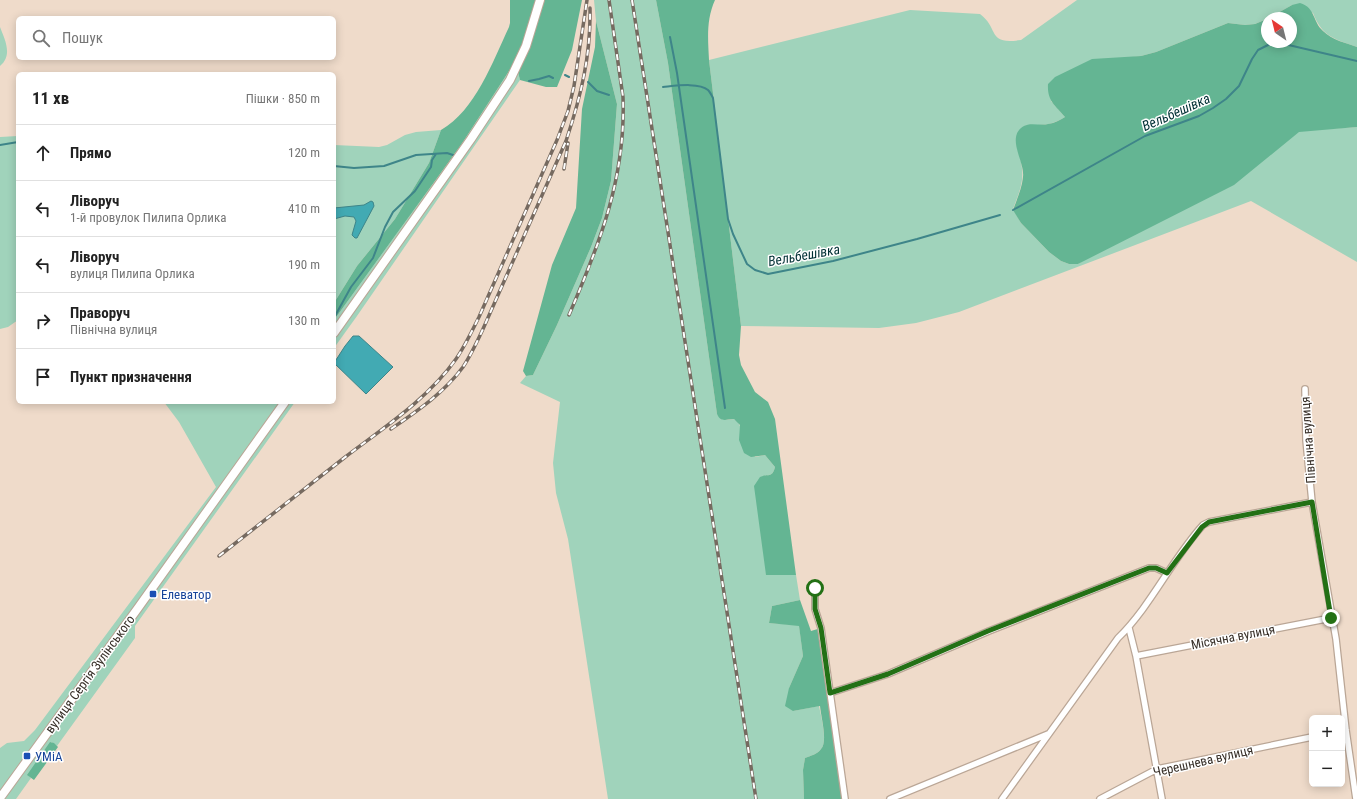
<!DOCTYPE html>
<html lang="uk">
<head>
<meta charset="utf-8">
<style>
  body { margin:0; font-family:"Roboto Condensed",sans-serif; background:#f6f6f6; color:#222 }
  .controls { position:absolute; right:12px; bottom:12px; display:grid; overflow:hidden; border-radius:6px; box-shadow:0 2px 10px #0003 }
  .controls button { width:36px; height:36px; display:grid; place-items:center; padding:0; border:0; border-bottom:1px solid #e0e0e0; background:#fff; color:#222; font:20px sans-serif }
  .compass { position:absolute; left:1261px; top:12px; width:36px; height:36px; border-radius:50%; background:#fff; box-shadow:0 2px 10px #0003; rotate:325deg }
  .stop { position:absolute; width:12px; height:12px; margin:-9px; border:3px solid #237015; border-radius:50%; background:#fff }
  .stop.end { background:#237015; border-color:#fff; box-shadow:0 1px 4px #0008 }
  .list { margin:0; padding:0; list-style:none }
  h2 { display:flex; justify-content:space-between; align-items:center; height:52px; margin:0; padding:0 16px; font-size:17px }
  h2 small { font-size:13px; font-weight:400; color:#767676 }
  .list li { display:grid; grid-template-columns:26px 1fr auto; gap:12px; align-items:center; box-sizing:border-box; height:56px; padding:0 16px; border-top:1px solid #e0e0e0 }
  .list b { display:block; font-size:15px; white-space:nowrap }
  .list p { margin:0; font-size:13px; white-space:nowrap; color:#767676 }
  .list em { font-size:13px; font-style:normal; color:#767676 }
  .icon { flex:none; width:22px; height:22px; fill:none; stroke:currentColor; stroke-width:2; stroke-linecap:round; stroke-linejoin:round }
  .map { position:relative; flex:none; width:1357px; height:799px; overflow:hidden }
  .search { position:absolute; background:#fff; box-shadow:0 2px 10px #0003; left:16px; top:16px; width:320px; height:44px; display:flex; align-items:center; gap:10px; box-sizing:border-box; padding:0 14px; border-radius:6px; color:#767676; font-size:15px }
  .panel { position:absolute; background:#fff; box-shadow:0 2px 10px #0003; left:16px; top:72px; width:320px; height:332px; border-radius:6px }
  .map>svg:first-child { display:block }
  .green { fill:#a0d3bb }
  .forest { fill:#64b593 }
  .water { fill:#42aab3; stroke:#3e8589 }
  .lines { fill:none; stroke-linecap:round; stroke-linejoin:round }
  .stream { stroke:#3e8589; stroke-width:2 }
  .street-casing { stroke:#baa696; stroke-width:8 }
  .secondary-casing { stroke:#baa696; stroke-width:10 }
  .street { stroke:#fff; stroke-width:5.5 }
  .secondary { stroke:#fff; stroke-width:8 }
  .rail-casing { stroke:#766a60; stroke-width:3.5 }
  .rail { stroke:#fff; stroke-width:2; stroke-dasharray:6; stroke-linecap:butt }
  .route { stroke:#237015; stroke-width:5 }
  .transit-dot { fill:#1a4fb4; stroke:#fff; stroke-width:1.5 }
  .labels { text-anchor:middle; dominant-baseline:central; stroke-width:3; stroke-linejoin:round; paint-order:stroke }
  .street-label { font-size:13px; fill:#362e27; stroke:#fff }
  .transit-label { font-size:13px; fill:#164399; stroke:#fff; text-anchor:start }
  .water-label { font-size:14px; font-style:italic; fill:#003034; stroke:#fff }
</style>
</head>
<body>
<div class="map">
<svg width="1357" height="799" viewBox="0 0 1357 799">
  <rect width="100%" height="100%" fill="#efdbca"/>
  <path class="green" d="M594 0H656L668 63 717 414 727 420 734 419 738 422 755 457 765 455 775 467C773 475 771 475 763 476L767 575H796L800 600 772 606 769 623 799 625 803 656 789 688 793 711 819 706C821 716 828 742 821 749 818 754 810 756 805 758L803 770 804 799H608L568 539 556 493 553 463 560 402 520 383 526 376 533 375 557 325 591 247 602 218 611 181 617 104 596 21Z
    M1077 0H1357V47C1335 39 1322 37 1313 13L1292 5 1269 18H1267V19L1255 24 1245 25 1228 23 1156 52 1141 56 1126 58 1051 101 1065 117C1051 126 1042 125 1026 125L1017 147C1026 175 1023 183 1013 209L1021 223 1049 252 1061 261 1069 264H1078L1288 129H1326L1357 127V262L1251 201 959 312 916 323 879 328 741 326 709 60 910 10 980 14C1000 29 986 45 1021 40Z
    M0 27C5 40 13 55 0 66Z
    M513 65 517 68 520 80 357 316 334 348V320L461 145Z
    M441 130 429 163 395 219 357 266 334 303V145L379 147 387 145 405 135 416 132Z
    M18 136V320L8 327 0 329V137Z
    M164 402H295L135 626V638L57 746 51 742 28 775 31 778 16 799H0V748L7 743 24 741 35 730 216 487 179 422Z"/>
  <path class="forest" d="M510 0H582L572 50 557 87H546L520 80 517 68 513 65 461 145 334 320V303L357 266 395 219 429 163 441 130C475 111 493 61 509 27L510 23Z
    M656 0H715C706 20 708 39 709 60L741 326 739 355 741 365 755 392 768 402 775 419 796 575H766L754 486 760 477C768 473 772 479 775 467L765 455 751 457 744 453 739 440 740 425 734 419C726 419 721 423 717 414L668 63Z
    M1300 3C1316 8 1312 21 1323 31 1332 40 1346 43 1357 47V127L1299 132 1234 185 1078 264H1069L1061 261 1049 252 1021 223 1013 210C1017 199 1022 188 1023 177 1025 161 1005 137 1024 126 1030 122 1041 126 1048 124 1055 123 1060 120 1065 117 1055 105 1047 101 1048 84L1055 77 1092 59 1141 56 1156 52 1228 23 1245 25 1255 24 1267 19V42H1291V18H1269L1292 5Z
    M596 21 617 104 611 181 602 218 591 247 557 325 533 375 526 376 523 371 552 265 576 208 582 109 595 47Z
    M800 600 811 631 821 628 845 799H804L803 770 805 758C810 756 818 754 821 749 828 742 821 717 820 706L793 711 785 706 789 688 803 656 799 626 769 623 772 606Z
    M50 742 54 743 58 747 34 780 27 775Z"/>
  <path class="water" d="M371 201 373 202 374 206 357 238H355L352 235 356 221 354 217 345 216 334 219V208L364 205Z
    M353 336H359L393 367 366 394 334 363 345 346Z"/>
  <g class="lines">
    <path class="stream" d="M670 37 677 73 725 408
      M565 75 569 77
      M529 81 539 79 549 76 553 78
      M588 82 597 91 609 95
      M663 87C674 86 699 82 708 90 710 92 712 96 713 98L728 219 733 234 747 264 755 270 768 274 833 261 917 239 1000 215
      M0 145 18 142
      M334 166 354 168 384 166 416 155 447 153 456 156
      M1013 210 1145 136 1199 116 1213 108 1226 99 1239 86 1252 59 1258 50 1268 45 1280 43 1357 61
      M335 316 351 287 373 258 385 227 393 212 415 191 431 167 432 160 436 154"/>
    <g class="street-casing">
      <path id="street" d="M1305 389 1306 440 1312 502 1336 639 1346 730 1356 799
        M815 588V609L821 628 845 799
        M1129 628 1136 656 1162 799
        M1136 656 1331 618
        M830 693 888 674 989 631 1149 568H1156L1167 573
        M890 799 1048 734
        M1002 799 1118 638C1151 606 1172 559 1203 525L1209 522 1312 502
        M1100 799 1157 769 1312 737"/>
    </g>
    <g class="secondary-casing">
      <path id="secondary" d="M334 333 471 139 510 80 526 46 540 0
        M0 798 138 608 285 402"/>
    </g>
    <use href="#street" class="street"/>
    <use href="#secondary" class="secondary"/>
    <g class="rail-casing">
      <path id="rail" d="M632 0 756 799
        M564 169 568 143
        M569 315C600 243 626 177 623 97L609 0
        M391 429C417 411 444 393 463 367 471 355 477 342 483 329L566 141C581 96 591 55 590 8
        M219 556C261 523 303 490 344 458 383 428 427 400 456 359 465 346 472 331 479 317L557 140 568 111 574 86 587 0"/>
    </g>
    <use href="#rail" class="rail"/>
  </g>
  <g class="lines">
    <path class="route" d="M815 588V609L821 628 830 693 888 674 988 631 1149 568H1156L1167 573 1202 527 1209 522 1312 502 1331 618"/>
  </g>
  <g class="transit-dot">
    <rect x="149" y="590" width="8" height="8" rx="2"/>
    <rect x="23" y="752" width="8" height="8" rx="2"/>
  </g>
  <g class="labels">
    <g class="street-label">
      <text transform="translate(1308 440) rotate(-94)">Північна вулиця</text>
      <text transform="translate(1233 637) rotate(-11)">Місячна вулиця</text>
      <text transform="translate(90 674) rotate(-54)">вулиця Сергія Зулінського</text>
      <text transform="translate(1203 761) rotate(-13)">Черешнева вулиця</text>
    </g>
    <g class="transit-label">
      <text x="161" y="594">Елеватор</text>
      <text x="35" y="756">УМіА</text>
    </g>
    <g class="water-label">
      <text transform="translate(1176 112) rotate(-24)">Вельбешівка</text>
      <text transform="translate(804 255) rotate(-10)">Вельбешівка</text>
    </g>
  </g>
</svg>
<div class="controls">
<button>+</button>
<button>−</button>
</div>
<svg class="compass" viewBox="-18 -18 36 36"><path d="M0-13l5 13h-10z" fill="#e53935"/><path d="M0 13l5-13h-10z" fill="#767676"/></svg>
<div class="stop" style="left:815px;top:588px"></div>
<div class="stop end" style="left:1331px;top:618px"></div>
<div class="search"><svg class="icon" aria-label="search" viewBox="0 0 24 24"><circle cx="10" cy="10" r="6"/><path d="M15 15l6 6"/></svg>Пошук</div>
<section class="panel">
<h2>11 хв<small>Пішки · 850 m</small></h2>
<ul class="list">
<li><svg class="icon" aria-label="ahead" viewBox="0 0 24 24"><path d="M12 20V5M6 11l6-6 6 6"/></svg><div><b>Прямо</b></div><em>120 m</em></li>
<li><svg class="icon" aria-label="left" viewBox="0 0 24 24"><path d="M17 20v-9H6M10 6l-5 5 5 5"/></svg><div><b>Ліворуч</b><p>1-й провулок Пилипа Орлика</p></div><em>410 m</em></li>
<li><svg class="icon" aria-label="left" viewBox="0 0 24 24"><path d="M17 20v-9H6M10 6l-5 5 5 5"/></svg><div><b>Ліворуч</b><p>вулиця Пилипа Орлика</p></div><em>190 m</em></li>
<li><svg class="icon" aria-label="right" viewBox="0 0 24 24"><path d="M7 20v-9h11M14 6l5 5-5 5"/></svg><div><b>Праворуч</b><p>Північна вулиця</p></div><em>130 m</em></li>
<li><svg class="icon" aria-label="arrive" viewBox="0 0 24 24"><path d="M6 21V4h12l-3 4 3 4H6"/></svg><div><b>Пункт призначення</b></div></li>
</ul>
</section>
</div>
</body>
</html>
